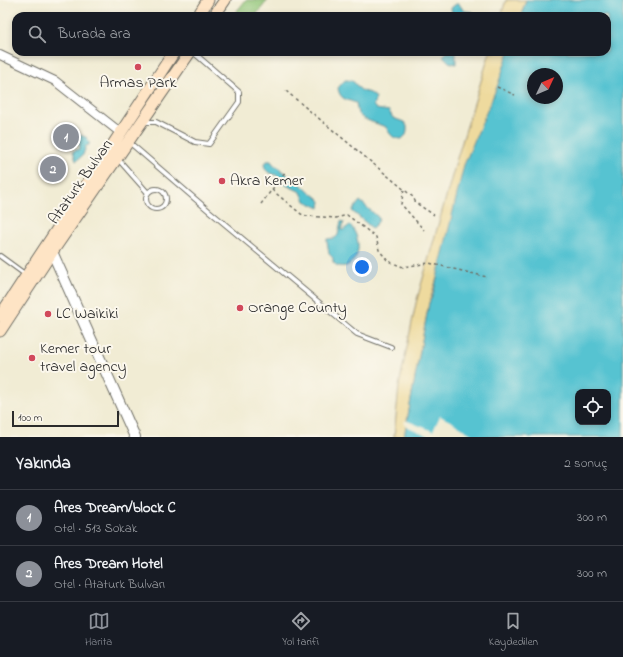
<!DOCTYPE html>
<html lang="tr">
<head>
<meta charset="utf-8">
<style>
  body { margin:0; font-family:"Indie Flower",sans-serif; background:#20242c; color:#f1f3f6 }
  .controls { position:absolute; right:12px; bottom:12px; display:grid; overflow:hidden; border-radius:8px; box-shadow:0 2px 6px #0003 }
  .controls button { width:36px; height:36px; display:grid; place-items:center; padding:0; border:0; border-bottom:1px solid #363941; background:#171b24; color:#f1f3f6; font:20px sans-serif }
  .compass { position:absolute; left:527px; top:68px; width:36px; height:36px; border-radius:50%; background:#171b24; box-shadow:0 2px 6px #0003; rotate:46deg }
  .scale { position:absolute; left:12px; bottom:10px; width:107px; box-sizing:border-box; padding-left:4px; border:2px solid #2b2b2b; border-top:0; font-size:11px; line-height:14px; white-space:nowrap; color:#2b2b2b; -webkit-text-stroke:3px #fbf7ec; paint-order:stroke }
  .you { position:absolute; left:362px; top:267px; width:14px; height:14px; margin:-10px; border:3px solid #fff; border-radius:50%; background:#1a73e8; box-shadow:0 0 0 6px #1a73e833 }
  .badge { display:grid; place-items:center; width:26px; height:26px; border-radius:50%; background:#8c9099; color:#fff; font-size:13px; font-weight:700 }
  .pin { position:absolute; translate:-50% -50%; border:2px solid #fff; box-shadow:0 1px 4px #0006 }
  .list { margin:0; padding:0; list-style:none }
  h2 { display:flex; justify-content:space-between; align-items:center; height:52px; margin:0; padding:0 16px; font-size:17px }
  h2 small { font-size:13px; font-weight:400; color:#9ea1a6 }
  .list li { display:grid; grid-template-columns:26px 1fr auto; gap:12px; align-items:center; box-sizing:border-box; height:56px; padding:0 16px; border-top:1px solid #363941 }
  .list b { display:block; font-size:15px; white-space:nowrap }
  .list p { margin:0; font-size:13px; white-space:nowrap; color:#9ea1a6 }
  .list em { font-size:13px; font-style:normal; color:#9ea1a6 }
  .icon { flex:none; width:22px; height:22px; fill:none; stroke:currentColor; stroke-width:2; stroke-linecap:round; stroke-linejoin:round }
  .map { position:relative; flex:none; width:623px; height:437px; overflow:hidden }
  .search { position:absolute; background:#171b24; box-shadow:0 2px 6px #0003; left:12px; right:12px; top:12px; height:44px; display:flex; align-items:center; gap:10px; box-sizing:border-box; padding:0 14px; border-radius:12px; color:#9ea1a6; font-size:15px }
  .sheet { height:164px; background:#171b24 }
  nav { display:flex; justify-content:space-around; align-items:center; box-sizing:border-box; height:56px; border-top:1px solid #363941; background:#171b24; font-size:11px; color:#9ea1a6 }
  nav a { display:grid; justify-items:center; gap:2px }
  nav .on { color:#8c9099 }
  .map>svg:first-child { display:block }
  .green { fill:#90c577; stroke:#5e7851 }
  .sand { fill:#eeda9e; stroke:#8c8264 }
  .water { fill:#57c3d1; stroke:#41777e; fill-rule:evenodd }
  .pier { fill:#f1ecd4 }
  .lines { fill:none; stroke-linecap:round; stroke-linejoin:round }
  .service-casing { stroke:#706f66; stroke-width:6 }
  .minor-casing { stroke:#706f66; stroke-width:10 }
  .tertiary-casing { stroke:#706f66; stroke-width:12 }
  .secondary-casing { stroke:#706f66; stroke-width:13 }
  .path { stroke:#706f66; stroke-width:1.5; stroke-dasharray:3 3; stroke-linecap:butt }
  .service { stroke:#fff; stroke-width:4 }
  .minor { stroke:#fff; stroke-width:8 }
  .tertiary { stroke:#fff; stroke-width:10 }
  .secondary { stroke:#fee4c5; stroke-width:11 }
  .poi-dot { fill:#d1495b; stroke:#fbf7ec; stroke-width:1.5 }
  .labels { text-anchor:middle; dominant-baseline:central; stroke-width:4; stroke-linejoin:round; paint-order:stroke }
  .poi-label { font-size:16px; fill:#2b2b2b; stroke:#fbf7ec; text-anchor:start }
  .street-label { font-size:16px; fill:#2b2b2b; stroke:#fbf7ec }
</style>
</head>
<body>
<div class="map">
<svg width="623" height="437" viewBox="0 0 623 437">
  <rect width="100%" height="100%" fill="#fbf7ec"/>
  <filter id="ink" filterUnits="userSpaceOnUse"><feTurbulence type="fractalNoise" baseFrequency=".025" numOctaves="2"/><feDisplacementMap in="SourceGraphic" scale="8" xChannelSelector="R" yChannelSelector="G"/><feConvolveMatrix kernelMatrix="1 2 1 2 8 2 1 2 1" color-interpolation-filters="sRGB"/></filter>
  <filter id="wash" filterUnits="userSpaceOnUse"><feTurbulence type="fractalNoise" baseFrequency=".012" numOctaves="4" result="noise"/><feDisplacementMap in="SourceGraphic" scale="16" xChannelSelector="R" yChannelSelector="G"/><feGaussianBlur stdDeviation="0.9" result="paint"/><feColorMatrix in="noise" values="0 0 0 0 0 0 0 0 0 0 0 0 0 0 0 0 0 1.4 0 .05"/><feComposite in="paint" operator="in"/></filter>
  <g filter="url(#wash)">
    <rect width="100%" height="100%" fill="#f1ecd4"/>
    <path class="green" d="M246 0H268L255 16H241L236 12Z"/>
    <path class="sand" d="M506 0H526L521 16H501Z
      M490 52H509L429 303 404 437H394L399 386 416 303 458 155Z"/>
    <path class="water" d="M526 0H623V437H404L429 303 433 295 464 165 497 87 509 52H607V16H521ZM533 74H557V98H533ZM578 392H608V422H578Z
      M456 4H459L464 11 473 12 477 16H456L452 13 451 8Z
      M447 52H456V64L449 62 443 56Z
      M345 80C356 80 354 84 361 90 367 94 370 90 376 98L373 105 376 109 389 111 393 118 404 122 407 126V131L406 135 402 139C392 139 390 134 386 127L364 119 358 114 356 103C346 99 340 100 338 88Z
      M80 135 86 137 89 142V145L86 146 83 155 76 161 73 151 80 149 78 136Z
      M267 161H271L274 165 280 168V170L286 173 289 179C295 181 300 181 303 187L306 188C311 194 317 196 321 201L320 208 305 201 301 192 286 185 282 179 276 175 268 172 265 169 264 164Z
      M360 201 379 218 378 222 372 228 352 211Z
      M341 221 344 222 341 230H343L350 225C360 236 363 259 346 266 344 267 339 266 337 266L333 262V258L329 254 327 241V239L335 238 338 235Z"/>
    <path class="pier" d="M440 416 452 422 476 437H430L404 425 405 420 433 431Z"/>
  </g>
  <g filter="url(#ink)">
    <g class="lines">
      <g class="service-casing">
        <path id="service" d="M145 122H156L195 142 209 144 239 102V92L193 52
          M129 142 208 210 357 334 391 347
          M118 159 148 193
          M146 199a10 10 0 1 1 20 0a10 10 0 1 1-20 0Z
          M0 256 26 275"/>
      </g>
      <g class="minor-casing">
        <path id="minor" d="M0 55 55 81 121 133"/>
      </g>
      <g class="tertiary-casing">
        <path id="tertiary" d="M49 245 135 437"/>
      </g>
      <g class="secondary-casing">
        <path id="secondary" d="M198 16 208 0
          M214 16 225 0
          M0 316 174 52
          M0 331 52 252 190 52"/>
      </g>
      <path class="path" d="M497 87 515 95
        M286 91 413 197 416 203 434 215
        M272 190 301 214 307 216 336 218 347 215 376 237 379 250 388 261 403 267 429 263 487 277
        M404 190 401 204 424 230
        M261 204 286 171"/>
      <use href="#service" class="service"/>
      <use href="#minor" class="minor"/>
      <use href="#tertiary" class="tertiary"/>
      <use href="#secondary" class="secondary"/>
    </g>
  </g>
  <g class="poi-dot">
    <circle cx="138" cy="67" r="4"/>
    <circle cx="222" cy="181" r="4"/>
    <circle cx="240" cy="308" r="4"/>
    <circle cx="48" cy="314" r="4"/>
    <circle cx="32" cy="358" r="4"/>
  </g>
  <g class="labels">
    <g class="poi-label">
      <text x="138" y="83" text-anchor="middle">Armas Park</text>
      <text x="230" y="181">Akra Kemer</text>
      <text x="248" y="308">Orange County</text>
      <text x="56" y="314">LC Waikiki</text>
      <text x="40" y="349">Kemer tour<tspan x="40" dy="18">travel agency</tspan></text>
    </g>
    <g class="street-label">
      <text transform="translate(81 182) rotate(-55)">Ataturk Bulvarı</text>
    </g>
  </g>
</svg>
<div class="controls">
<button><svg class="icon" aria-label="locate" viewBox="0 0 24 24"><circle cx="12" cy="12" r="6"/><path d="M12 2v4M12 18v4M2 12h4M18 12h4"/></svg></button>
</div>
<svg class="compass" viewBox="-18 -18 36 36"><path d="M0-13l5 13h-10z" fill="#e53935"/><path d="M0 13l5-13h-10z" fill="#9ea1a6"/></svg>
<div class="scale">100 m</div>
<div class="you"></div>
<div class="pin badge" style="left:66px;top:137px">1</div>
<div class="pin badge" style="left:53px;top:169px">2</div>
<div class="search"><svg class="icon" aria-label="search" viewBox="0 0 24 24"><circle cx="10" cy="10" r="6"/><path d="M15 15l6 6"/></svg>Burada ara</div>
</div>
<section class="sheet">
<h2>Yakında<small>2 sonuç</small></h2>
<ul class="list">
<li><span class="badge">1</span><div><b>Ares Dream/block C</b><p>Otel · 513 Sokak</p></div><em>300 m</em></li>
<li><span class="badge">2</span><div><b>Ares Dream Hotel</b><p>Otel · Ataturk Bulvarı</p></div><em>300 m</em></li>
</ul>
</section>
<nav>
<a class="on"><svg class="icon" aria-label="map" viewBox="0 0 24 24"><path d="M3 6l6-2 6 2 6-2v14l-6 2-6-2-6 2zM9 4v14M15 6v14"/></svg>Harita</a>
<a><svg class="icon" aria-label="directions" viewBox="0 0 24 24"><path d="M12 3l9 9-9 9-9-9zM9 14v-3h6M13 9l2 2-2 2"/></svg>Yol tarifi</a>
<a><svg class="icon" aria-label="saved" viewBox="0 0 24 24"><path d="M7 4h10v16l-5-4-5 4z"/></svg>Kaydedilen</a>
</nav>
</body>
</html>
